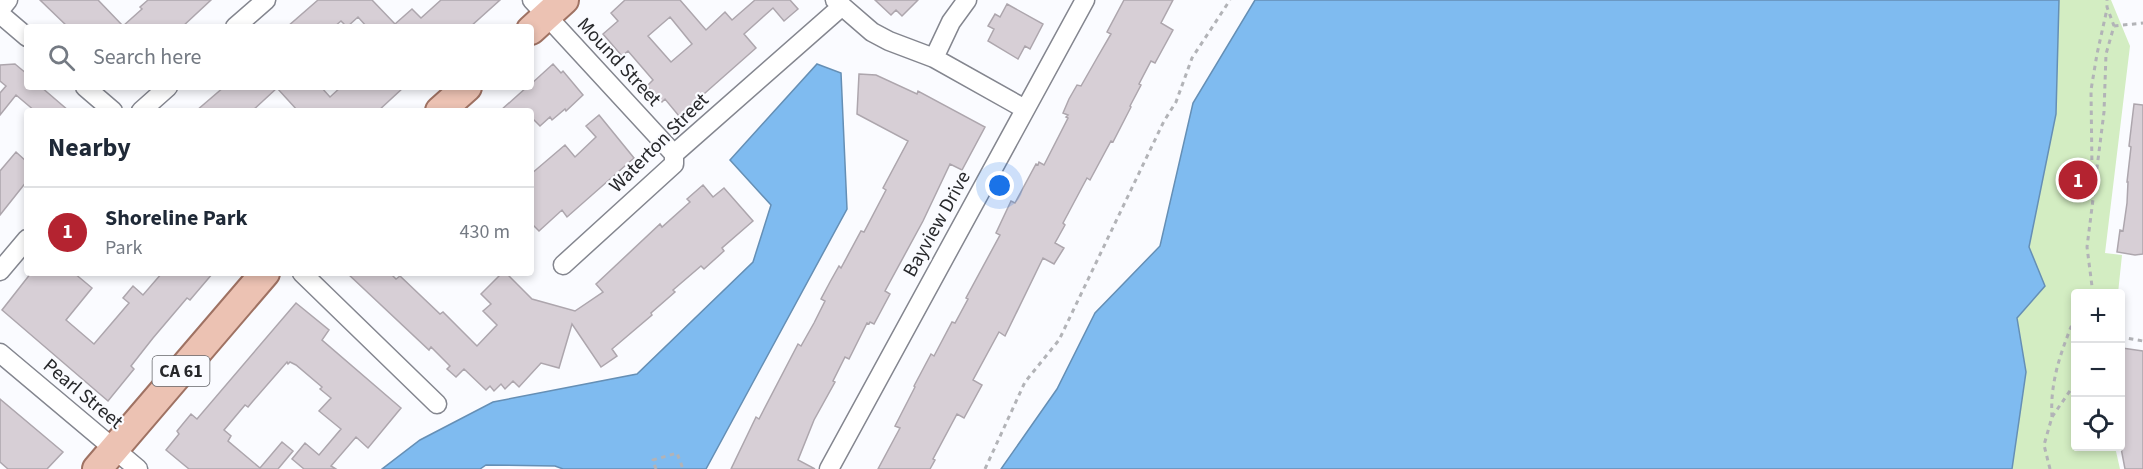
<!DOCTYPE html>
<html lang="en">
<head>
<meta charset="utf-8">
<style>
  body { margin:0; font-family:"Source Sans 3",sans-serif; background:#f6f6f7; color:#1f2937 }
  .controls { position:absolute; right:18px; bottom:18px; display:grid; overflow:hidden; border-radius:6px; box-shadow:0 3px 9px #0003 }
  .controls button { width:54px; height:54px; display:grid; place-items:center; padding:0; border:0; border-bottom:2px solid #e0e1e3; background:#fff; color:#1f2937; font:30px sans-serif }
  .you { position:absolute; left:1000px; top:186px; width:21px; height:21px; margin:-15px; border:4px solid #fff; border-radius:50%; background:#1a73e8; box-shadow:0 0 0 9px #1a73e833 }
  .badge { display:grid; place-items:center; width:39px; height:39px; border-radius:50%; background:#b42330; color:#fff; font-size:20px; font-weight:700 }
  .pin { position:absolute; translate:-50% -50%; border:3px solid #fff; box-shadow:0 2px 6px #0006 }
  .list { margin:0; padding:0; list-style:none }
  h2 { display:flex; justify-content:space-between; align-items:center; height:78px; margin:0; padding:0 24px; font-size:26px }
  h2 small { font-size:20px; font-weight:400; color:#747a83 }
  .list li { display:grid; grid-template-columns:39px 1fr auto; gap:18px; align-items:center; box-sizing:border-box; height:90px; padding:0 24px; border-top:2px solid #e0e1e3 }
  .list b { display:block; font-size:22px; white-space:nowrap }
  .list p { margin:0; font-size:20px; white-space:nowrap; color:#747a83 }
  .list em { font-size:20px; font-style:normal; color:#747a83 }
  .icon { flex:none; width:33px; height:33px; fill:none; stroke:currentColor; stroke-width:2; stroke-linecap:round; stroke-linejoin:round }
  .map { position:relative; flex:none; width:2143px; height:469px; overflow:hidden }
  .search { position:absolute; background:#fff; box-shadow:0 3px 9px #0003; left:24px; top:24px; width:510px; height:66px; display:flex; align-items:center; gap:15px; box-sizing:border-box; padding:0 21px; border-radius:6px; color:#747a83; font-size:22px }
  .panel { position:absolute; background:#fff; box-shadow:0 3px 9px #0003; left:24px; top:108px; width:510px; height:168px; border-radius:6px }
  .map>svg:first-child { display:block }
  .green { fill:#d3edc2 }
  .water { fill:#7fbbf0; stroke:#658fb5; stroke-width:1.5 }
  .building { fill:#d7cfd6; stroke:#ada6ad; stroke-width:1.5; fill-rule:evenodd }
  .lines { fill:none; stroke-linecap:round; stroke-linejoin:round }
  .street-casing { stroke:#84868f; stroke-width:21 }
  .primary-casing { stroke:#9f7263; stroke-width:32 }
  .path { stroke:#b2b3b7; stroke-width:3; stroke-dasharray:4.5 4.5; stroke-linecap:butt }
  .street { stroke:#fff; stroke-width:18 }
  .primary { stroke:#ecc2b3; stroke-width:28 }
  .labels { text-anchor:middle; dominant-baseline:central; stroke-width:4.5; stroke-linejoin:round; paint-order:stroke }
  .shield { fill:#fafbff; stroke:#66676b; stroke-width:1.5 }
  .shield-label { font-size:18px; font-weight:bold; fill:#27282b }
  .street-label { font-size:20px; fill:#27282b; stroke:#fafbff }
</style>
</head>
<body>
<div class="map">
<svg width="2143" height="469" viewBox="0 0 2143 469">
  <rect width="100%" height="100%" fill="#fafbff"/>
  <path class="green" d="M2059 0H2111L2130 46 2105 253 2122 255 2118 293 2076 294V446L2115 447 2120 469H2012L2026 372 2017 318 2045 286 2029 247 2056 114Z"/>
  <path class="water" d="M1255 0H2059L2056 114 2029 247 2045 286 2017 318 2026 372 2012 469H1001L1057 389 1095 313 1160 246 1193 103Z
    M817 64 841 73 847 209 706 469H563L555 466 486 465 480 469H382L420 440 493 402 637 374 753 262 771 205 730 160Z"/>
  <path class="building" d="M40 0H98L123 26 142 9 140 7 148 0H211L182 27H68Z
    M318 0H372L395 24 412 9 421 18 441 0H500L470 27H367L358 17 347 27 341 21 334 27H287Z
    M625 0H680L706 30 725 12 732 20 755 0H790L798 9 784 21 773 8 744 34 756 48 679 116 665 99 662 102 647 86 653 80 628 51 622 56 603 34 618 21 611 13ZM670 17 692 44 671 62 648 36Z
    M875 0H918L902 16 896 10 891 15Z
    M1124 0H1173L1161 23 1173 30 1155 63 1151 61 1139 84 1141 85 1130 106 1131 107 1113 142 1111 141 1090 180 1087 178 1063 223 1065 225 1055 243 1064 248 1054 264 1043 258 1005 336 999 332 973 380 982 385 964 418 957 414 933 459 935 460 930 469H878L900 428 895 426 915 387 914 386 931 354 934 356 952 322 955 323 968 299 966 298 1000 235 996 233 1011 201 1015 203 1036 164 1038 165 1039 162 1044 165 1068 118 1066 117 1068 115 1063 113 1069 99 1077 85 1081 86 1097 58 1111 34 1107 32Z
    M1007 4 1043 24 1030 49 1025 46 1018 59 988 41 994 29 988 26 995 14 1000 17Z
    M15 64 27 74V87H41L69 111H35L16 95 0 115V93L6 86 0 81V65Z
    M553 64 561 73 563 71 583 95 566 111 565 109 552 120 550 117 540 126 531 117V111H500L527 87H531V84Z
    M859 74 876 75 917 94 918 91 985 127 962 170 950 164 923 221 885 291 890 294 874 324 870 322 869 324 867 323 849 359 845 357 833 381 835 382 814 420 798 460 815 469H731L756 417 759 419 798 344 801 346 814 323 825 301 821 299 830 282 839 266 841 268 861 231 864 232 886 190 883 188 908 141 857 114Z
    M224 87H321L330 97 341 87H404L378 111H298L277 88 252 111H196Z
    M2134 104 2143 105V254L2135 255 2117 252 2120 230 2123 231 2127 203 2128 182H2127L2131 147 2129 146Z
    M599 115 634 158 567 217 562 210 539 231 531 223V174L565 145 575 157 596 137 586 126Z
    M16 152 27 162V181L0 215V171Z
    M703 185 713 197 724 188 753 221 722 248 724 251 704 269 701 266 673 290 675 292 651 313 652 315 612 349 617 356 601 367 572 324 559 368 541 363 519 387 513 381 505 389 501 384 494 391 490 386 486 390 464 369 456 377 447 369 450 366 431 347 429 350 347 273H390L396 279 400 276 440 314 443 312 477 346 497 325 483 311 491 304 481 294 502 273H506L532 299 575 311 603 292 596 284 660 224 662 227 690 202 687 199Z
    M31 273H74L92 288 66 320 94 344 129 303 123 298 133 286 143 295 162 273H213L190 300 187 298 153 338 131 366 134 369 108 401 2 310Z
    M296 303 329 330 322 340 401 408 368 448 356 437 331 466 336 469H304L292 459 305 443 319 455 341 429 319 411 331 398 320 389 322 387 296 365 290 362 288 364 287 362 253 401 248 407 245 405 224 430 231 436 228 441 260 468 282 442 293 451 278 469H189L166 450 179 434 177 431 191 414 197 419Z
    M2122 348 2143 351V469H2125L2121 448Z
    M0 399 63 452 47 469H8L0 462Z"/>
  <g class="lines">
    <g class="street-casing">
      <path id="street" d="M532 0 674 154
        M835 0 872 32 889 41 934 58 1025 109
        M0 10 8 0
        M0 14 27 37
        M235 27 266 0
        M934 58 951 22 967 0
        M85 87 113 111
        M141 111 168 87
        M563 265 674 164V154L841 7
        M0 271 27 239
        M302 273 437 404
        M0 353 138 469
        M829 469 1085 0"/>
    </g>
    <g class="primary-casing">
      <path id="primary" d="M531 30 564 0
        M440 111 467 87
        M97 469 265 273"/>
    </g>
    <path class="path" d="M2114 26 2143 23
      M2096 177 2092 169 2091 90 2097 54 2107 9
      M2093 294 2087 247 2104 112 2106 54 2114 26 2107 7V0
      M2120 337 2143 341
      M2052 417C2050 385 2059 357 2071 327L2076 325
      M656 469 653 460 677 453 683 469
      M985 469 1025 382 1059 340 1164 121 1176 102 1192 58 1230 0
      M2050 469 2044 445 2052 417 2076 382"/>
    <use href="#street" class="street"/>
    <use href="#primary" class="primary"/>
  </g>
  <g class="labels">
    <rect class="shield" x="152.5" y="356" width="57" height="30" rx="4.5"/>
    <g class="shield-label">
      <text x="181" y="371">CA 61</text>
    </g>
    <g class="street-label">
      <text transform="translate(619 62) rotate(47)">Mound Street</text>
      <text transform="translate(659 143) rotate(-45)">Waterton Street</text>
      <text transform="translate(937 224) rotate(-61)">Bayview Drive</text>
      <text transform="translate(83 394) rotate(40)">Pearl Street</text>
    </g>
  </g>
</svg>
<div class="controls">
<button>+</button>
<button>−</button>
<button><svg class="icon" aria-label="locate" viewBox="0 0 24 24"><circle cx="12" cy="12" r="6"/><path d="M12 2v4M12 18v4M2 12h4M18 12h4"/></svg></button>
</div>
<div class="you"></div>
<div class="pin badge" style="left:2078px;top:180px">1</div>
<div class="search"><svg class="icon" aria-label="search" viewBox="0 0 24 24"><circle cx="10" cy="10" r="6"/><path d="M15 15l6 6"/></svg>Search here</div>
<section class="panel">
<h2>Nearby<small></small></h2>
<ul class="list">
<li><span class="badge">1</span><div><b>Shoreline Park</b><p>Park</p></div><em>430 m</em></li>
</ul>
</section>
</div>
</body>
</html>
